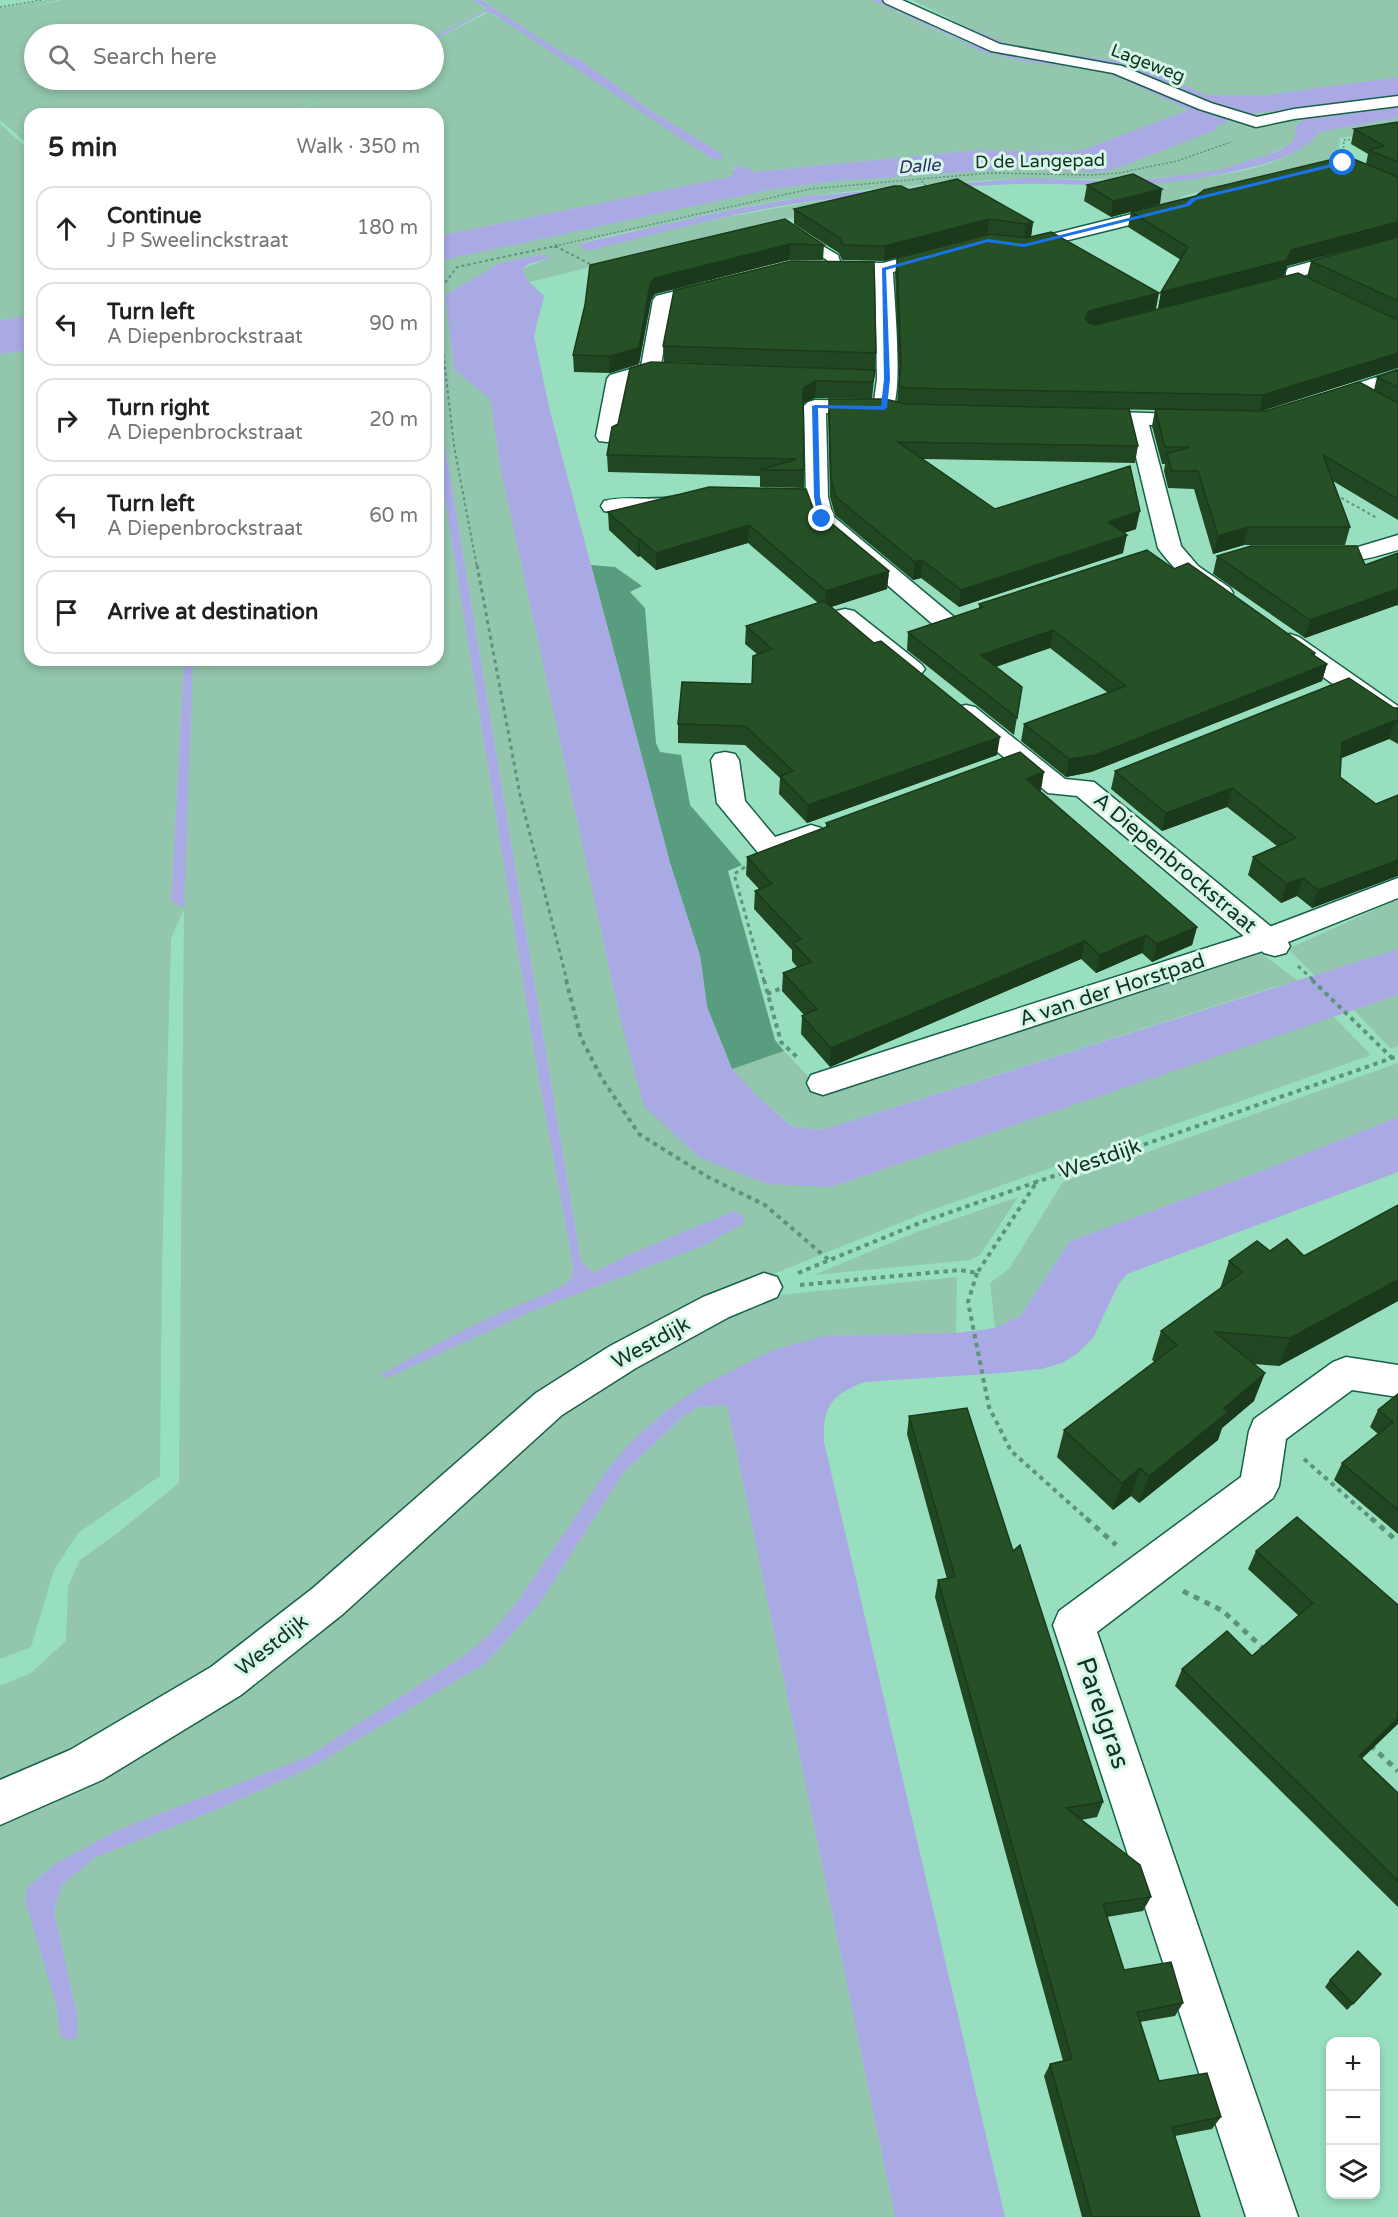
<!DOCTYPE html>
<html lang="en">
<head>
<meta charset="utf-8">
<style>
  body { margin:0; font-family:"Varela Round",sans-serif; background:#f6f6f6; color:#202124 }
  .controls { position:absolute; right:18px; bottom:18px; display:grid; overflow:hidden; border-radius:12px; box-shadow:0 3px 9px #0003 }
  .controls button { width:54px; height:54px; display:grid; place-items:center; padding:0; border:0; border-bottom:2px solid #e0e0e0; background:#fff; color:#202124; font:30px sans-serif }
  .stop { position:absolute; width:18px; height:18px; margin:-14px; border:4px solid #1a73e8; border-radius:50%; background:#fff }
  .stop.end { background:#1a73e8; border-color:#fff; box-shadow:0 2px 6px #0008 }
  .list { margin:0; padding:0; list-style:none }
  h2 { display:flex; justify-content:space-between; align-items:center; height:78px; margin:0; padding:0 24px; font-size:26px }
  h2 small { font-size:20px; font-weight:400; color:#757577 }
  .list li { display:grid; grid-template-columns:39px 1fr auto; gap:18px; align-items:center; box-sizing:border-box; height:84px; margin:0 12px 12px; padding:0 12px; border:2px solid #e0e0e0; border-radius:18px }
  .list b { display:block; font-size:22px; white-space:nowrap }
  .list p { margin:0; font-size:20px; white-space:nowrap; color:#757577 }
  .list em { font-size:20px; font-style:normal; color:#757577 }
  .icon { flex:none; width:33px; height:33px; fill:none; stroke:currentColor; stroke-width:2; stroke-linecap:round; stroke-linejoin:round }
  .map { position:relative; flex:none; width:1398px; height:2217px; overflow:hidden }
  .search { position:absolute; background:#fff; box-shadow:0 3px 9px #0003; left:24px; top:24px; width:420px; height:66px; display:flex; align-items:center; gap:15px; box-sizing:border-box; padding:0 21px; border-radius:33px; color:#757577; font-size:22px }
  .panel { position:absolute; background:#fff; box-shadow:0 3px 9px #0003; left:24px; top:108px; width:420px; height:558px; border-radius:18px }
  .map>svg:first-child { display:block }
  .green { fill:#92c6ad }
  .forest { fill:#589d7f }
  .water { fill:#a9a9e4 }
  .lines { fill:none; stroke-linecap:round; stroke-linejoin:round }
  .service-casing { stroke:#166247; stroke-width:3 }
  .pedestrian-casing { stroke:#166247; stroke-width:3 }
  .minor-casing { stroke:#166247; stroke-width:3 }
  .path-far4 { stroke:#5e937b; stroke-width:1.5; stroke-dasharray:2 2; stroke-linecap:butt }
  .path-far3 { stroke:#5e937b; stroke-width:2; stroke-dasharray:3 3; stroke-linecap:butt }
  .path-far2 { stroke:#5e937b; stroke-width:3; stroke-dasharray:4 4; stroke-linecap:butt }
  .path-far1 { stroke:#5e937b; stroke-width:4; stroke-dasharray:4.5 4.5; stroke-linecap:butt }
  .path { stroke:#5e937b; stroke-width:5; stroke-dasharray:6 6; stroke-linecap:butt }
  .service { fill:#fff; fill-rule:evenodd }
  .pedestrian { fill:#fff; fill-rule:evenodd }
  .minor { fill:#fff; fill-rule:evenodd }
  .wall { fill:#214622 }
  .shaded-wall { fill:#1b391b }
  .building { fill:#265127; stroke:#1b391b; stroke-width:1.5 }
  .route { fill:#1a73e8 }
  .labels { text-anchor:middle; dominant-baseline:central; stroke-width:6; stroke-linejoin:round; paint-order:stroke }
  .far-street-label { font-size:18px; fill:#143125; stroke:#d5f7e6 }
  .far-water-label { font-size:18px; font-style:italic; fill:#332a6e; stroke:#d5f7e6 }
  .street-label { font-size:21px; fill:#143125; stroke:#d5f7e6 }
  .near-street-label { font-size:26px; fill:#143125; stroke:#d5f7e6 }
</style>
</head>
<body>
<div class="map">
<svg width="1398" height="2217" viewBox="0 0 1398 2217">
  <rect width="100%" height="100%" fill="#98dfbf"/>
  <path class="green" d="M49 0H58L23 8 64 0H473L486 9 485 11 434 37V34H34V80H353L339 88 356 80H434V40L489 12 554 52 712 159H722V154L653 112 579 59 568 56 481 0H873L952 38 1002 57 1095 70 1122 79 1190 110 1077 152 976 150 754 172 747 167 738 166 733 169 735 176 438 236V114H294L321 100 290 114H30V146L0 120V8Z
    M912 0H1398V77L1267 95H1206L1150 71 1120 61 1015 47 970 30 1017 50 1113 63 1200 99 1137 75 1009 50 951 22 955 21Z
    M1398 95V107L1302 120 1296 126 1294 141C1208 195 1088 174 991 180 931 184 870 188 810 196 762 202 714 213 667 224 638 230 606 235 578 244L811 202 926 190 928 195 788 219 529 282 522 269 549 258 544 254 500 263 445 295 454 370 490 399 501 471 620 1018 831 1187 1333 1016 1371 1055 929 1211 734 1290 692 1310 222 1672 0 1791V1686L31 1673 66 1641 68 1586 80 1560 120 1531 179 1483 184 909 171 939 162 1263 160 1476 78 1533 54 1570 31 1647 0 1659V354L30 350V660H184L171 902 183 906 193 660H438V458L536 1063 573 1266 571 1280 548 1295 505 1311 384 1378 533 1311 702 1246 742 1224 744 1216 734 1211 628 1255 594 1273 581 1262 438 404V261L773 189 838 181 1006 169 1091 172 1109 171 1217 129 1214 127 1242 115Z
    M1398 118V130L1340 138 1337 159 1182 196 1171 207 1157 211 1109 185C1166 180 1283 180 1319 132Z
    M0 124 30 151V315L0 321Z
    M1398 899V949L1315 976 1288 949Z
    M1257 950 1298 981 1271 988 822 1130 794 1127 759 1098 732 1069 784 1051 822 1091Z
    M1398 995V1046L1391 1049 1354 1010Z
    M1398 1063V1117L1267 1169 1070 1241 1020 1316 995 1328 990 1283 1009 1269 1063 1182Z
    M1018 1197 980 1255 970 1260 814 1275 917 1232Z
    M957 1277 956 1333 825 1336 666 1411 629 1444 610 1466 513 1608 489 1635 465 1655 305 1758 120 1829 56 1863 28 1888 55 2000 61 2036 77 2015 54 1911 62 1885 94 1858 218 1809 310 1768 486 1663 539 1604 624 1472 683 1417 698 1407 727 1405 895 2217H0V1817L90 1775 559 1409 760 1297Z"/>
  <path class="forest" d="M591 565 615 567 642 586 630 592 645 608 656 743 660 752 681 755 690 805 742 865 728 871 775 1040 784 1051 732 1069 707 1007 700 956 670 863Z"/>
  <path class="water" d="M473 0H481L568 56 579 59 653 112 722 154V159H712L492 13 485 12 434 40V37L485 11 486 8Z
    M873 0H880C919 18 959 43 1001 54 1038 64 1077 62 1114 73 1145 82 1172 102 1204 108L1200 99 1113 63 1017 50 969 31 973 29 1015 47 1120 61 1150 71 1206 95H1267L1398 77V95L1242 115 1215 127 1218 129 1109 171 1091 172 1006 169 838 181 773 189 438 261V236L734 176 732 171 738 166 747 167 754 172 976 150 1077 152 1189 110 1122 79 1095 70 1021 61 983 52Z
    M1398 107V118L1319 132C1302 154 1278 160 1252 167 1205 179 1158 185 1109 185 1078 185 1048 183 1018 184 950 186 881 193 814 201 737 211 662 233 587 251L578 244 729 210 809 196 1027 178 1106 181 1163 178 1219 170 1278 151 1294 141 1296 126 1302 120Z
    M544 254 549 258 529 264 522 269 529 282 544 296 534 336 550 411 670 863 700 956 707 1007 732 1069 759 1098 793 1127 822 1130 1398 949V995L831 1187 768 1184 700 1158 644 1106 620 1018 501 471 490 399 454 370 445 295 500 263Z
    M30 315V350L0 354V321Z
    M438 404 581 1262 594 1273 628 1255 734 1211 744 1216 743 1224 702 1246 533 1311 384 1379 381 1374C422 1353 462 1329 504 1311 529 1300 547 1296 571 1280L573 1266 536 1063 439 464Z
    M184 660H193L184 907 171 902Z
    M1398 1117V1172L1127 1274 1118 1285 1093 1338 1078 1353 1062 1363 1041 1369 1002 1373 864 1382C832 1395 822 1406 824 1442L1005 2217H895L727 1405 698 1407 683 1417 624 1472 539 1604 486 1663 310 1768 218 1809 94 1858 62 1885 54 1911 77 2015 78 2036 71 2041 61 2037 55 2000 25 1900 27 1888 56 1863 120 1829 305 1758 465 1655 489 1635 513 1608 610 1466 629 1444 666 1411 698 1388 773 1350 825 1336 956 1333 995 1328 1020 1316 1070 1241 1267 1169Z"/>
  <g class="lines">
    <g class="service-casing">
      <path id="service" d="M797 231 838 255 842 268 840 271H830L827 260 792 238 790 235Z"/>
    </g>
    <g class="pedestrian-casing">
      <path id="pedestrian" d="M1398 878V898L1278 946 823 1095 811 1091 807 1083 811 1075 1256 932Z"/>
    </g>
    <g class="minor-casing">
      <path id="minor" d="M883 0H902L1000 44 1122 66 1211 103 1257 117 1294 109 1398 96V106L1294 119 1256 127 1199 109 1113 73 991 51 885 3Z
        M1172 204 1178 205 1181 209 1178 213 1024 251 1012 249 1009 245 1012 241H1024Z
        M1398 238V249L1305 275V281L1303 285 1259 296 1252 294 1249 290 1252 286 1286 278V272L1288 268Z
        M938 248 945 250 947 254 945 258 893 272C894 298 904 395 891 412L884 414 826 413 828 497 833 516 954 617 957 622 954 627 945 629 936 627 811 519 806 497 804 406 808 402 815 400 874 401 877 379 875 274H830L823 272 821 268 823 264 830 262 883 263Z
        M715 281 722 283 724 287 722 291 672 304 660 370 657 374 627 383 618 436 615 441 607 442 599 441 596 436 607 379 610 375 641 366 653 300 656 296Z
        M1398 370V383L1323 407 1316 405 1313 401 1316 397Z
        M1086 411 1207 415 1210 420 1207 425 1199 426 1149 425 1181 546 1198 566 1230 588 1233 593 1230 598C1205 604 1172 567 1158 548L1128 424 1079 421 1075 417 1079 413Z
        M676 496 684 498 687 503 684 508C659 515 630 517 604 511L601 506 604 501C627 495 652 502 676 496Z
        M1398 535V550C1369 559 1338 567 1307 559L1303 554 1307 549 1358 547Z
        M845 609 854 611 921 664 925 669 921 674 912 677 903 674 836 621 833 616 836 611Z
        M1290 634 1299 637 1398 706V726L1389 724 1281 647 1277 642 1281 637Z
        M966 705 975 707 1065 779 1094 782 1286 939 1290 946 1286 953 1275 956 1264 953 1077 796 1048 793 957 719 953 713 957 707Z
        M725 752 735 754 739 760 745 801 775 837 811 825 821 828 825 834 821 840 770 858 760 855 717 803 711 760 715 754Z
        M764 1273 777 1277 782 1287 777 1297 729 1317 636 1368 562 1415 343 1614 241 1695 102 1780 0 1825V1780L70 1750 211 1667 313 1588 536 1393 610 1346 703 1297Z
        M1346 1357 1398 1365V1397L1352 1390 1286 1439 1279 1486 1273 1498 1097 1632 1298 2217H1246L1053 1625 1059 1611 1241 1477 1249 1431 1254 1419 1333 1362Z"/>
    </g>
    <path class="path-far4" d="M0 7 42 0
      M1343 160 1344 140 1356 139
      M928 189 920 179 990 173 1091 175 1119 173 1177 161 1231 142
      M555 246 810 189 920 179
      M550 247H557"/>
    <path class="path-far3" d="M555 246 557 245
      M438 292 457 267 555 246 596 267
      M438 307 454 446 477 567
      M1336 495 1377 518"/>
    <path class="path-far2" d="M477 565 520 795 567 981
      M745 867 734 874 764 981
      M1298 966 1314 981"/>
    <path class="path-far1" d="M566 980 581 1038 601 1077 639 1134 708 1177 765 1205 830 1261
      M764 980 781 1042 799 1059
      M1312 980 1392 1058
      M767 994 784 987
      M798 1273 922 1222 1398 1056
      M977 1273 968 1302 989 1407 1011 1451 1087 1519
      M800 1285 960 1270 977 1273 1038 1180
      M1304 1459 1372 1519"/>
    <path class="path" d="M1086 1518 1116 1545
      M1371 1518 1398 1542
      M1183 1591 1223 1611 1264 1649
      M1370 1745 1398 1771"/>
    <use href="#service" class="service"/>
    <use href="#pedestrian" class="pedestrian"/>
    <use href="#minor" class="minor"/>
  </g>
  <path class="wall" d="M1398 122V237L1287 266 1284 276 1158 309 1161 292 1181 260 1128 227 1131 212 1366 164 1368 154 1351 144 1354 129Z
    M1087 185 1160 204 1111 217 1084 201Z
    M909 190 1033 222 1031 236 1156 309 1095 325 1398 320V368L1260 411H1265L1374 390 1377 377 1398 370V520L1333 481 1350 527 1345 545H1244L1213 554 1194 489 1168 488 1164 471 1165 464H1162L1152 426 1155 410 1059 408 1138 446 1135 463 923 459 995 509 1136 529 1124 533 1123 553 959 607 921 578 913 580 835 515 830 497 828 415 829 399 897 402 899 379 895 274 897 258 989 234 884 261 842 260 839 253 794 224V209Z
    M785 219 824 245 823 260H789L655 294 651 300 639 364 610 373 574 372 573 355 585 305Z
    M1398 237V320L1307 277 1311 261Z
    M663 346 876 353 875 370 664 362Z
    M630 368 875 370 872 399 815 398 803 404 804 470V488L760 487V476L608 472 607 455 618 424Z
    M813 508 889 571 887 589 831 607 997 755 807 823 779 794 780 778 745 745 678 743V724L752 684 757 654 745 644 746 626 818 603 748 543 656 570 640 556 638 557 609 530 608 512Z
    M1398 553V606L1397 605 1305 638 1213 574 1217 556 1365 565Z
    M1174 569 1315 653V656L1327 664 1322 681 1091 772 1066 777 1021 741 1024 724 1108 693 1050 648 996 667 1022 687 1014 735 907 650 908 632 979 609V604Z
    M1394 708H1398V744L1389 739 1341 758 1340 777 1376 804 1398 795V876L1312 908 1297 896 1281 903 1248 875 1253 857 1277 846 1227 807 1162 831 1111 789 1115 771Z
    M1041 790 1040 791 1197 927 1192 945 1152 962 1142 953 1096 973 1081 959 830 1067 801 1034 802 1016 804 1015 782 991 783 973 797 967 792 961V950L754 909 755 891 759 889 746 875 747 857 826 827V823Z
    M1398 1205V1301L1279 1366 1254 1364V1401L1222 1428 1218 1440 1139 1503 1131 1496 1113 1510 1057 1457 1064 1430 1155 1362 1152 1360 1161 1331 1220 1289 1229 1261 1270 1251 1304 1256Z
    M1398 1394V1534L1334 1480 1342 1463 1378 1434 1370 1427 1378 1410Z
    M909 1416 1013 1551 1103 1802 1097 1817 1081 1820 1151 1897 1143 1911 1107 1917 1124 1970 1183 2003 1175 2016 1140 2022 1159 2081 1221 2117 1212 2129 1175 2136 1200 2217H1082L1044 2076 1050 2064 1063 2061 935 1597 938 1580 947 1579 907 1434Z
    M1297 1517 1362 1759 1398 1793V1907L1175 1686 1182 1669 1252 1656 1299 1616 1248 1569 1256 1551Z
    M1330 1980 1375 1981 1347 2010 1325 1987Z"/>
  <path class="shaded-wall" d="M1162 189 1160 204 1111 217 1113 201Z
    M989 219 987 234 884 261 885 246Z
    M1033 222 1031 237 1024 239 1026 224Z
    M1398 222V237L1287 266 1284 276 1158 309 1161 292 1291 250Z
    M790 244 789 260 655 294 651 300 639 364 610 373 609 356 650 284 655 278Z
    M1159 293 1156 309 1086 327 1085 318 1089 311Z
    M1398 353 1397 368 1259 412 1263 395Z
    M816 381 815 398 802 404 803 388Z
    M1140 511 1136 529 1105 539 1108 522Z
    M749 525 748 543 656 570V553Z
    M1248 527 1244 545 1213 554 1218 536Z
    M1127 535 1123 553 959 607 961 590Z
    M638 539H640V556L638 557Z
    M922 560 921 578 913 580 915 562Z
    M889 571 887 589 825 609 826 591Z
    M1398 589V600L1397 605 1305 638 1310 620Z
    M1053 630 1050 648 979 672 981 655Z
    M1315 653 1310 670 1327 664 1322 681 1091 772 1066 777 1069 759Z
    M1396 720 1389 739 1337 760 1342 742Z
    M1000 737 997 755 807 823 808 805Z
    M1044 772 1041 790 1023 797 1026 779Z
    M1232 788 1227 807 1162 831 1166 813Z
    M1398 860 1397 876 1312 908 1318 890Z
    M1303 878 1297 896 1281 903 1287 884Z
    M1197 927 1192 945 1152 962 1157 944Z
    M1146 935 1142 953 1096 973 1100 955Z
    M1085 941 1081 959 830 1067 831 1048Z
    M1398 1280V1301L1279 1366 1290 1338Z
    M1265 1373 1254 1401 1222 1428 1218 1440 1139 1503 1149 1476 1224 1408Z
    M1140 1468 1131 1496 1113 1510 1122 1483Z
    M1398 1718V1724L1348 1772 1359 1756Z"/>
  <path class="building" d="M1398 122V162L1369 150 1384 146 1354 129Z
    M1346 156 1398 177V222L1291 250 1287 260 1161 292 1188 247 1131 212 1196 196 1204 190Z
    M1133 174 1162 189 1113 201 1087 185Z
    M957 179 1033 222 1026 224 989 219 885 246 843 245 840 238 794 209 894 186H901L909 190Z
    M785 219 824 245 790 244 655 278 650 284 639 348 609 356 573 355 585 305 590 265Z
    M1051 232 1159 293 1089 311 1085 318 1089 323 1096 325 1298 273 1398 320V353L1263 395 907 388 899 386 901 362 897 258 990 234 1026 238Z
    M1398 237V301L1311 261Z
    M791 261 874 262 876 353 663 346 674 290Z
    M651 362 875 370 873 382 816 381 803 388 804 470H760L797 459 607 455 612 427 618 424 630 368Z
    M1398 370V387L1377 377Z
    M1359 382 1398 403V499L1323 455 1350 527H1248L1218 536 1198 471H1172L1167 454 1189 447H1165L1155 409 1265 411Z
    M829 399H885L906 404 1129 409 1138 446 898 442 995 509 1130 466 1140 511 1108 522 1127 535 961 590 922 560 915 562 836 497 831 479Z
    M709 487 806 489 813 508 889 571 826 591 749 525 656 553 640 539H638L608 512Z
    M1251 546H1357L1365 565 1398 553V589L1310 620 1217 556Z
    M1147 550 1174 569 1188 563 1315 653 1312 654 1327 664 1095 755 1069 759 1024 724 1126 686 1053 630 981 655 1022 687 1017 718 908 632 983 607 979 604Z
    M824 601 874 643 881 641 1000 737 808 805 780 776 793 771 745 726 678 724 682 682 752 684 753 656 772 649 746 626Z
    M1349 678 1394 708H1398V722L1396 720 1342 742 1340 777 1376 804 1398 795V860L1318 890 1303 878 1287 884 1253 857 1296 838 1232 788 1166 813 1115 771Z
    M1020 752 1044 772 1026 779 1197 927 1157 944 1146 935 1100 955 1085 941 831 1048 802 1016 817 1009 783 973 811 962 793 943 801 939 755 891 772 884 747 857 829 826 826 823Z
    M1398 1205V1280L1290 1338 1215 1332 1265 1373 1224 1408 1228 1412 1149 1476 1140 1468 1122 1483 1064 1430 1177 1345 1161 1331 1243 1272 1229 1261 1257 1241 1270 1251 1287 1239 1304 1256Z
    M1398 1394V1510L1342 1463 1393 1422 1378 1410Z
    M967 1408 1013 1551 1020 1545 1103 1802 1066 1808 1140 1865 1151 1897 1103 1904 1124 1970 1171 1962 1183 2003 1137 2012 1159 2081 1207 2073 1221 2117 1172 2127 1200 2217H1092L1050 2064 1072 2059 938 1580 955 1577 909 1416Z
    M1297 1517 1398 1605V1718L1359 1756 1398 1793V1881L1182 1669 1227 1631 1252 1656 1313 1603 1256 1551Z
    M1358 1951 1381 1974 1353 2004 1330 1980Z"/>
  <path class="route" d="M1343 161 1345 164 1196 200 1189 206 1024 247 988 242 886 270 890 379 887 408 884 410 818 408 820 497 825 519 822 521 818 519 814 497 812 406 815 405 881 406 884 379 882 268 988 239 1024 244 1185 204 1192 198Z"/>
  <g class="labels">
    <g class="far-street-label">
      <text transform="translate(1148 63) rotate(21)">Lageweg</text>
      <text transform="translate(1040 161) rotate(-1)">D de Langepad</text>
    </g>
    <g class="far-water-label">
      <text transform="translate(919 166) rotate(-4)">Dalle</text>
    </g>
    <g class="street-label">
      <text transform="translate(1175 863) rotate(40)">A Diepenbrockstraat</text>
      <text transform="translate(1112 990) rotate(-18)">A van der Horstpad</text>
      <text transform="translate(1100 1159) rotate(-19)">Westdijk</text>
      <text transform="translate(651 1343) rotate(-29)">Westdijk</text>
      <text transform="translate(272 1645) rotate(-38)">Westdijk</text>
    </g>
    <g class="near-street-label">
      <text transform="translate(1103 1713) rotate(71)">Parelgras</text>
    </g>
  </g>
</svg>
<div class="controls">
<button>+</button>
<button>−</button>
<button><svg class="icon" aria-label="layers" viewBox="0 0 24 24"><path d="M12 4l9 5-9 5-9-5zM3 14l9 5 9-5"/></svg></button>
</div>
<div class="stop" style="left:1343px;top:163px"></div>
<div class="stop end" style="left:822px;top:519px"></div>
<div class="search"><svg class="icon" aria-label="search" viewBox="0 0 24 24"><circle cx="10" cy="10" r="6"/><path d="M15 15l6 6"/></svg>Search here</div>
<section class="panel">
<h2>5 min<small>Walk · 350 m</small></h2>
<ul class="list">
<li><svg class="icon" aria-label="ahead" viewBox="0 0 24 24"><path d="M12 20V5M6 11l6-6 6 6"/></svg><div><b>Continue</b><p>J P Sweelinckstraat</p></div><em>180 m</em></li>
<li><svg class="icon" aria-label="left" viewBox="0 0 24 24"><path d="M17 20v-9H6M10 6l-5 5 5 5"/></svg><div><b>Turn left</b><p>A Diepenbrockstraat</p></div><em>90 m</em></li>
<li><svg class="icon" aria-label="right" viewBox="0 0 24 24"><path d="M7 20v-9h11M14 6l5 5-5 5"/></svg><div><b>Turn right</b><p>A Diepenbrockstraat</p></div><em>20 m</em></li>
<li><svg class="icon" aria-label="left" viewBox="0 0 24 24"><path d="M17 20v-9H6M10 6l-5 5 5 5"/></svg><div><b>Turn left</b><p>A Diepenbrockstraat</p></div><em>60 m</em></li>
<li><svg class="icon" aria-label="arrive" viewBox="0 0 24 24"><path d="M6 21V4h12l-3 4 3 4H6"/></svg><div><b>Arrive at destination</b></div></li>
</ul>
</section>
</div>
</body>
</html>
